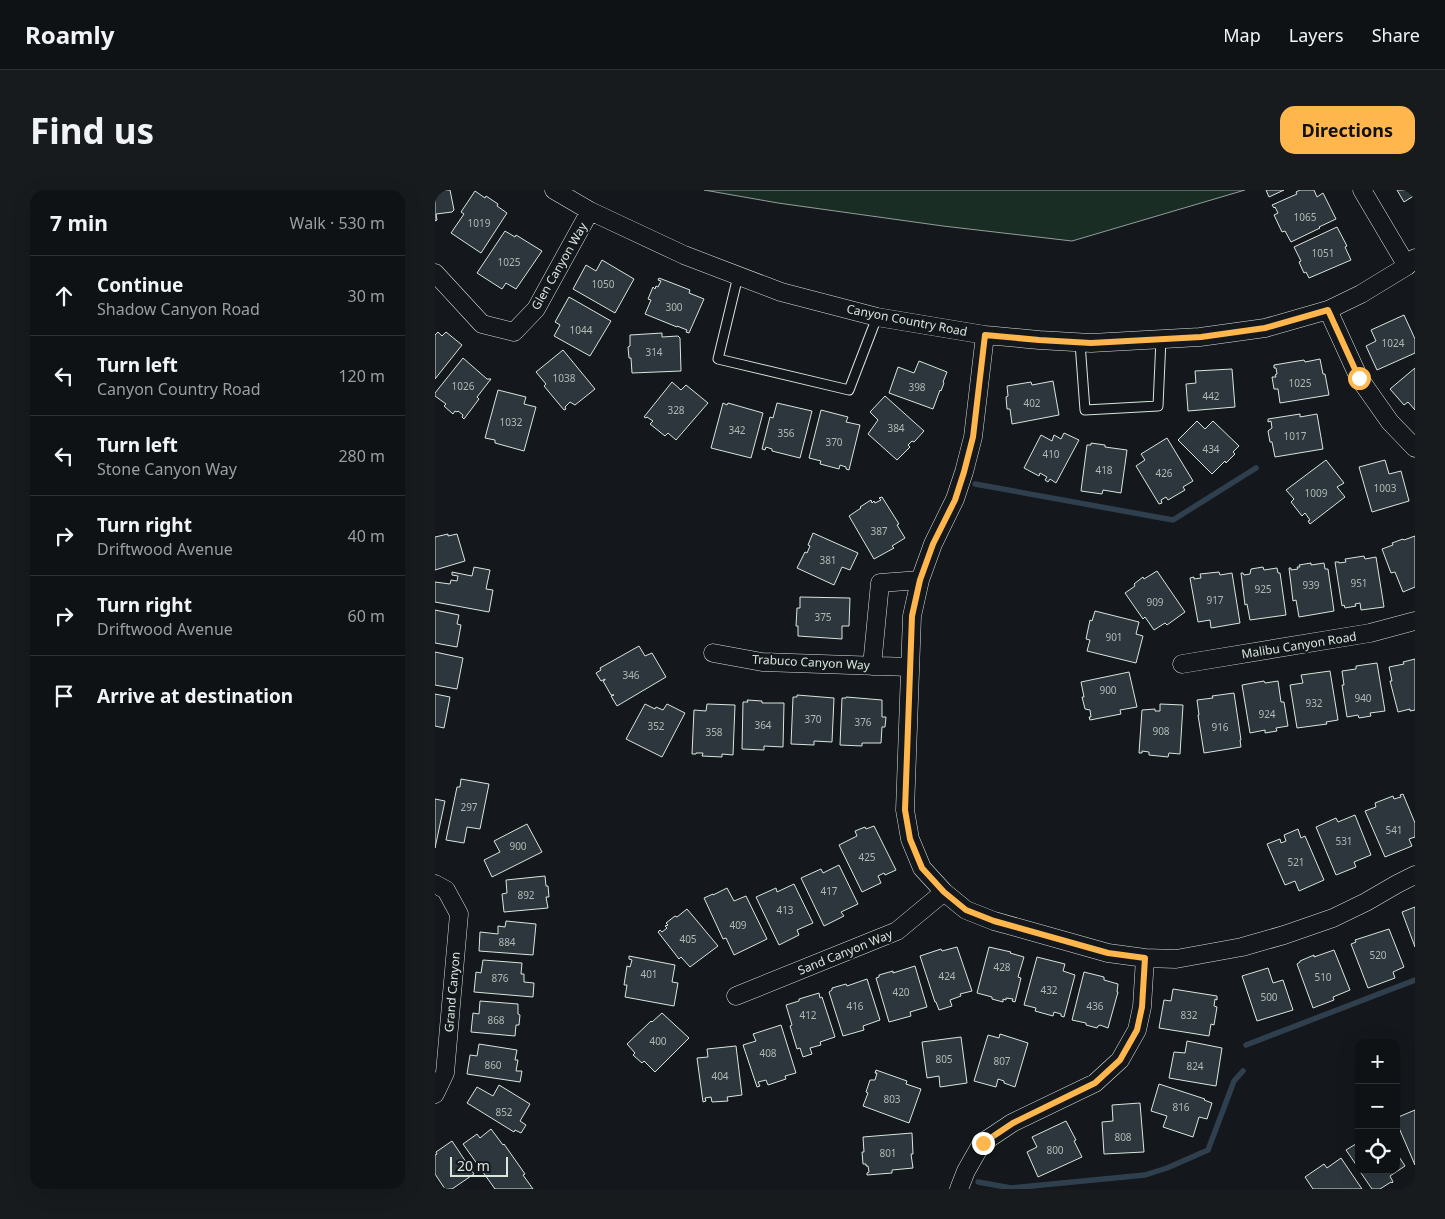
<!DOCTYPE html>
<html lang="en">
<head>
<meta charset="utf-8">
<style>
  body { margin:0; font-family:"Noto Sans",sans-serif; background:#181b1e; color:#f1f3f6 }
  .controls { position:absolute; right:15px; bottom:15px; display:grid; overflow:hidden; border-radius:10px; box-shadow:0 5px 20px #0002 }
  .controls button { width:45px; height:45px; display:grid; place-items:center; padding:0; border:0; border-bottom:1px solid #2f3234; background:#0f1215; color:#f1f3f6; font:25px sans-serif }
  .scale { position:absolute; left:15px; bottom:12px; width:58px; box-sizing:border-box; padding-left:5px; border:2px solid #d8e6dc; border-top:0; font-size:14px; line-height:18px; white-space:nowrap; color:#d8e6dc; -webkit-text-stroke:4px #14181c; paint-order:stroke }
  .stop { position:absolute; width:15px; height:15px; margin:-11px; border:4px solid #ffb74d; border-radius:50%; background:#fff }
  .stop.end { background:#ffb74d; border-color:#fff; box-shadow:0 1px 5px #0008 }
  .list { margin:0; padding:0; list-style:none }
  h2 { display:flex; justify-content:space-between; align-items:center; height:65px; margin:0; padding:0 20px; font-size:21px }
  h2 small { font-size:16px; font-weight:400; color:#9b9ea0 }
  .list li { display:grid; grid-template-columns:32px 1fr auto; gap:15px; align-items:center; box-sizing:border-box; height:80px; padding:0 20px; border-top:1px solid #2f3234 }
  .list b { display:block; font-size:19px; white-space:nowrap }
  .list p { margin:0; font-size:16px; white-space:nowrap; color:#9b9ea0 }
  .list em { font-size:16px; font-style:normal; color:#9b9ea0 }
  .icon { flex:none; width:28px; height:28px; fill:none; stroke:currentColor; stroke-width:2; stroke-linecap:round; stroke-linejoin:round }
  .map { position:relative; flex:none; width:980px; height:999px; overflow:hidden; border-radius:15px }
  header { display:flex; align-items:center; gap:30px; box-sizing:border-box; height:70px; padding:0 25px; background:#0f1215; border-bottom:1px solid #2f3234 }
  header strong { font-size:24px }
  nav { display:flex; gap:28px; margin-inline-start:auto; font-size:18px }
  .intro { display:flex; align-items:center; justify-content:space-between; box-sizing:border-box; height:120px; padding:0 30px }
  h1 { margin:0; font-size:35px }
  .button { padding:12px 22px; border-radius:15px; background:#ffb74d; color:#111; font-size:18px; font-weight:700 }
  main { display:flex; gap:30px; padding:0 30px }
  aside { flex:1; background:#0f1215; border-radius:15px; box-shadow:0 5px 20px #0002 }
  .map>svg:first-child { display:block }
  .green { fill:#1a2d24; stroke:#939e99 }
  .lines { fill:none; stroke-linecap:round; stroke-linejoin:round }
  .stream { stroke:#2f3f4d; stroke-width:5.5 }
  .building { fill:#2c363c; stroke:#d8e6dc }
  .lane-casing { stroke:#d8e6dc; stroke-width:11 }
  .street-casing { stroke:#d8e6dc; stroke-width:19 }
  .lane { stroke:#14181c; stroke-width:9 }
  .street { stroke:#14181c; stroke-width:18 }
  .route { stroke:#ffb74d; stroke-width:6 }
  .labels { text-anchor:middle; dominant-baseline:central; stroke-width:4; stroke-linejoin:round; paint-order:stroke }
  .number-label { font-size:10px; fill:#adbab4 }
  .street-label { font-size:12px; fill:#d8e6dc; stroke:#14181c }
</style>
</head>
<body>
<header>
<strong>Roamly</strong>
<nav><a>Map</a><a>Layers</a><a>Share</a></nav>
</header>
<div class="intro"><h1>Find us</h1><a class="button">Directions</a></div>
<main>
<aside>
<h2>7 min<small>Walk · 530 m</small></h2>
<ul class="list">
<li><svg class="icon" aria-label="ahead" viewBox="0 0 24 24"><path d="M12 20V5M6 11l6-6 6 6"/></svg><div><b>Continue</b><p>Shadow Canyon Road</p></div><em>30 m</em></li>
<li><svg class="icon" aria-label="left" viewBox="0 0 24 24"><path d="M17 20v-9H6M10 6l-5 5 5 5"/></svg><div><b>Turn left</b><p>Canyon Country Road</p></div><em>120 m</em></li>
<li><svg class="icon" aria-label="left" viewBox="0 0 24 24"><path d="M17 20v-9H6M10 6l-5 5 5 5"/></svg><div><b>Turn left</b><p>Stone Canyon Way</p></div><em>280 m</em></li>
<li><svg class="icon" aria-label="right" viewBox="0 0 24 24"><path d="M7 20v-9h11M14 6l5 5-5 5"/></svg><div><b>Turn right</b><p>Driftwood Avenue</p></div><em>40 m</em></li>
<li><svg class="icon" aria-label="right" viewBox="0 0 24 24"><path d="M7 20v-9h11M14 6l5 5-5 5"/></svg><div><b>Turn right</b><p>Driftwood Avenue</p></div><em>60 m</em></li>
<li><svg class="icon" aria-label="arrive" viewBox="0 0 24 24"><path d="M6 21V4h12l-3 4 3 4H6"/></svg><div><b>Arrive at destination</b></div></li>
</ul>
</aside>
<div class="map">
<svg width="980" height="999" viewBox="0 0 980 999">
  <rect width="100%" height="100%" fill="#14181c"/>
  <path class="green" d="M269 0H810L637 51 508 36 343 13Z"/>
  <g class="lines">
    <path class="stream" d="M540 294 738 330 821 278
      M811 855 980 790
      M543 992 576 998 710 985 732 978 773 960 799 891 808 881"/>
  </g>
  <path class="building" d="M0 0H15L19 20 17 22 1 24 2 30 0 31Z
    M831 0H849L834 7Z
    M865 0H879L882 7 888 3 901 29 884 37 885 38 856 52 850 41 847 42 839 25 843 23 840 17 839 18 837 15 862 4 861 2Z
    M962 0H980V5L969 12Z
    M40 1 50 8 51 6 63 14 62 16 72 23 46 63 16 43 29 24 26 22Z
    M902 37 912 56 910 57 916 70 874 88 871 82 869 83 864 72 866 71 859 57Z
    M70 41 80 47 81 45 107 61 81 99 71 93 67 99 42 83Z
    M167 70 199 89 180 123 138 99 151 75 161 81Z
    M224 88 255 100 254 103 269 109 254 143 251 142 252 140 242 136V137L210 124 216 110 213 109 218 97 220 99 221 96 223 97 226 91 223 90Z
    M134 107 176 131 155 166 119 146 125 135 120 132Z
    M969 125 980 149V163L942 180 931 156 941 151 936 140Z
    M3 142 7 146 11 142 27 155 0 189V145Z
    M227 143V147L243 146 245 148 246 181 197 183 196 168H194L193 157 195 156V145Z
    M128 160 160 199 140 215 135 212 130 217 131 219 129 220 109 196 111 194 101 182Z
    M28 168 52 189H56L42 207 44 209 29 229 27 227 28 225 23 221 22 222 20 221 18 224 9 216 11 214 0 206V203Z
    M885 169 888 184H890L894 205 845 213 843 199H839L837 187H841L840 185 842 184 841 178H839V175L869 170 870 172Z
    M484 171 512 182 508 192 509 193 506 201 505 200 498 219 454 203 463 177 479 183Z
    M980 178V220L973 212 969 215 955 199Z
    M797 179 800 217 753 221 751 194 761 193 760 181Z
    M618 191 624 225 577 234 575 219H572L571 207 573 206 572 196 596 192 597 195Z
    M237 192 246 200 251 195 273 213 241 250 233 243 230 246 215 234 218 231 212 227 211 228 209 227Z
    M63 200 91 207 89 214 101 217 89 261 60 253V250L50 248Z
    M450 206 489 241 479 252 477 251 473 255 475 257 462 270 433 244 443 230 435 222Z
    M288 213 292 215 293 213 328 223 316 268 276 258Z
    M342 213 377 221 365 268 337 261V259L331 257 330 260 327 259 335 227 338 228Z
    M386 220 413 227 411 232 425 235 414 280 411 279V277L405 275 404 279 385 274 386 271 374 268Z
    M865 224V227L882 224 888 259 840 267 837 252H835L833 241 837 238 836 231 833 232V229Z
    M762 231 770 239 778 231 804 256 798 262 800 264 791 273 790 271 777 284 743 250Z
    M629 243 644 250 621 293 615 289 613 292 610 290 612 287 605 283 604 286 589 278 606 245 617 251 619 245 626 249Z
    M732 248 758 291 748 297 750 300 733 310 731 307 726 310 727 313 724 314 701 276 710 270 706 264Z
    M656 253 670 255V257L692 260 686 303 668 300 667 304 646 301 652 255H656Z
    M891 270 909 293 902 297 910 307 875 334 873 331 875 330 870 323 867 326 856 312 859 309 851 300Z
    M950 270 954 284 966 281 974 311 937 322 924 277Z
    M447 307 464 334 462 335 470 348 457 356 459 358 439 369 414 326 426 318 425 317 436 310 437 313 439 311 440 313 446 310 444 308Z
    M378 343 423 363 415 380 407 377 399 395 362 378 370 362 372 363 375 356 373 355Z
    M13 344V346L22 344 30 371 0 380V347Z
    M980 346V397L968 402 960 382 956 383 947 359 958 355 957 353 968 349 969 350Z
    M929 366 930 369 941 367 949 417 926 420 925 413 920 414 921 416 910 418 909 415 907 416 900 372H904V373L911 372 910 369Z
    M876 373V375L889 373 890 379H893L899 421 864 427 861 410 858 411 854 378H856V380L863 379 862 377H865L864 375Z
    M39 377 55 380 51 399 58 400 54 422 0 412V392L15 394 16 390 22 391 23 386 17 385V382L37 386Z
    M828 377 829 380 842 378 843 383H845L851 425 815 430 812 414 810 415 806 383H808L809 385 815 384 816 379Z
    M722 381 750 422 732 435 730 433 719 440 710 427 708 429 690 403 700 396 699 394 708 387 709 389Z
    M784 382 785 385 797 383 805 433 776 438 775 430 763 432 755 388 759 387V389L766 388 765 384Z
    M365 407 415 408 414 436H407V449L363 446V436H361L362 418H365Z
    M0 420 24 425 22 434 26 435 22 457 0 453Z
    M660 421 704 432 701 444 708 446 701 473 652 461 655 450 651 449 655 430 657 431Z
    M204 456 210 466 217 463 231 487 182 516 176 506 179 505H176L168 491 170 490V489L166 491 161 483 166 480 165 478Z
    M0 462 28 468 22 499 0 495Z
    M980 469V520L975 521V519L963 522 955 491H957L954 477 969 474 968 472Z
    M942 473 950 521 935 523 936 526 924 528 923 525 912 527 907 495H909L907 481 921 479V476Z
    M895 481 903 530 891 532 892 534 862 538 855 495 868 493 866 485Z
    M694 482 702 517 685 520 686 524 655 530 654 527H656L655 520 650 519 647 507H649L646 492Z
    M829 491 830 493 843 491 846 512H849L853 536 841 538 842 541 830 543V540L815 543 807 495Z
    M799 503 806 550H805L806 557 769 563 763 525H764L762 510 778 508 777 506Z
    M0 504 15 507 9 538 0 536Z
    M362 505 399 508 397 552 379 551V555L356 554 358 507H362Z
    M411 507 447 510V527H451L450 537H447L446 553H427V556L405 555 407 508H411Z
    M312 510 327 511V513H349L348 557 329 556V560L307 559 308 512H313Z
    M210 514 220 519 221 517 228 520 232 514 250 523 227 567 191 549Z
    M272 514 300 515 298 565 287 564V567L267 566 268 563H261V564H257L259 520 271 521Z
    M725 514 748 515 745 564 734 563 733 567 714 565V562L707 561V563H704L707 520 720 519V521H725Z
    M26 589 54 594 45 639 32 637 29 653 11 650 22 597H25Z
    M968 604 980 633V647L974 649 977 656 950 667 930 621 941 617 940 613 958 606 959 609 966 607 965 605Z
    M0 609 10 611 0 658Z
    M920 625 936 665 919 672 921 677 901 685 881 637 901 628 903 632Z
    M92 634 107 662 57 687 49 670 65 662 59 651Z
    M439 636 461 680 450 685 449 683 443 686 446 693 427 702 404 655 422 646 420 641 430 637 431 639Z
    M863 639 866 648 870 646 889 690 864 701 860 691 850 695 832 654 845 649 846 653 851 651 849 645Z
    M404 675 423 714 406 722 409 726 389 736 366 688 386 679 388 683Z
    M110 686 111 696H113L114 707H111L113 718 69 722 67 704 72 703 71 690Z
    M359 694 378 733 362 740 364 745 344 755 321 707 341 698 342 702Z
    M292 698 299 711 311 706 332 749 299 765 291 748 288 749 269 708 278 704V705Z
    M980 717V757L967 722Z
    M252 719 283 756 255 777 246 767 244 769 223 742 225 740 227 742 232 738 230 736 233 735 231 733 240 726 242 727Z
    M71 731 101 734 98 765 44 761 45 742 63 744V736L70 737Z
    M954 739 969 777 958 782 960 788 933 798 916 754 921 752 920 750Z
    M522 757 537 801 525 804 526 806 515 810 517 816 504 820 501 812H500L485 766 506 759 507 761Z
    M554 757 576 762 575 763 589 767 583 787 586 788 580 812 577 811 578 809 571 808V810L568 809V812L557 809V807L542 803Z
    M899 760 915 800 898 807 899 810 878 818 862 774 865 772V771L879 765V767Z
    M194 766 240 775 237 792 243 793 239 816 190 807 192 795H189L192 776 195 777 197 770 194 769Z
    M602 767 630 774 628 781 640 785 629 827 626 826V824L619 822 618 826 600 821 601 818 589 815Z
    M48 770 87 773 86 784H89V792L99 793 98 807 39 802 41 782 46 783Z
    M480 776 492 817 475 822 476 826 454 832 441 788 444 787V785L458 781V783Z
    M833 778 838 793 848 790 858 820 822 831 807 786Z
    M649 782 669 787V790L683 794 682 802H683L673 838 665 835 663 836 662 838 651 835V833L637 830Z
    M432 789 445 830 428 836 429 840 408 846 394 802 397 800V798L411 794 412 796Z
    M738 799 782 806V810L780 809 779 816 782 817 779 835 776 834 774 846 724 838 729 810 736 811Z
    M384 803 385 808 387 807 400 847 385 852 386 855 375 858 377 864 368 867 365 858 362 859 355 836 357 835 351 815 364 811V809Z
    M45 811 83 814V824L85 825 84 835H81L80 846 36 842 38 823 44 824Z
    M227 823 254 848 220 882 209 871 207 873 198 865 200 863 192 854 216 831 217 832Z
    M346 835 361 883 350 886 351 889 333 895 331 890 323 892 325 896 322 897 308 855 321 851 318 844Z
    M565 844 593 853 580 897 569 893V891L563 889 561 897 539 891 553 845 564 848Z
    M526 847 532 893 505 897 504 886 492 888 487 852Z
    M752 851 787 858 781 896 734 888 739 862 750 863Z
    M44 854 82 860 80 870H83L81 881H87L85 892 32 884 35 865 42 866Z
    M301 856 307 905 292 907 293 911 277 912 276 907 270 908 271 911 268 912 262 868 273 867 272 859Z
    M441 880 472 891 471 894 486 899 474 933 428 916 433 903 431 902 435 890H440L442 883H440Z
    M724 894 770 909 769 910 777 913 772 929 764 927 758 947 728 937 732 926 716 921Z
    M64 895 95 914 85 931 91 935 86 943 80 940 79 942 32 913 42 897 58 906Z
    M705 913 709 962 669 964 667 932 678 931 677 915Z
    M980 920V975L961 931V928Z
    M631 931 641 950 639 951 647 967 603 987 592 962 602 957 597 947Z
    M56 939 68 955 69 954 90 984 88 985 98 999H60L28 954 42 944 45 948Z
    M477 943 478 964H476L478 978 457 980V983L432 985V983L434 982 433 976H431V974H428L427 962H429L428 947Z
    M17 951 39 984 17 999H10L0 984V965L2 964 1 962Z
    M924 952V979L911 960Z
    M961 962 970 976 955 986 958 992 957 993 956 992 945 999H937L924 980H961Z
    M906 968 927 999H878L870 987 889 974 892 978Z"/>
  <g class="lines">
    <g class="lane-casing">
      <path id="lane" d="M303 86 283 169 414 200 442 127
        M645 153 650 220 723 216 726 149"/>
    </g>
    <g class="street-casing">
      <path id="street" d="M119 0 155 21 249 65 346 102 442 127 550 145 604 150 656 153 765 147 830 138 893 120 926 104 972 76 980 68
        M927 0 972 76
        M0 83 47 134 79 142 101 119 155 21
        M893 120 924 188 955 232 980 258
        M550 145 538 247 529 282 520 309 498 354 485 390 477 426 470 620 475 649 487 678 509 702 531 720 559 731 673 763 710 768 741 769 807 757 849 745 898 728 931 712 962 694 980 685
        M278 463 327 472 475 477
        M747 474 935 443 980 431
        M437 476 445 393 485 390
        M0 694 11 700 24 724 10 883 0 904
        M301 806 462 741 509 702
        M524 999 531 981 547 953 577 933 660 893 685 870 702 840 707 817 710 768"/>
    </g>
    <use href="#lane" class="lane"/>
    <use href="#street" class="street"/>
  </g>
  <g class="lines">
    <path class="route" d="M548 953 578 933 660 893 685 870 702 840 707 817 710 768 673 763 559 731 531 720 509 702 487 678 475 649 470 620 477 426 485 390 498 354 520 310 529 282 538 247 550 145 604 150 656 153 766 147 830 138 893 120 924 188"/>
  </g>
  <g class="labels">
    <g class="number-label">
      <text x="870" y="27">1065</text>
      <text x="44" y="33">1019</text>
      <text x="888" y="63">1051</text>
      <text x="74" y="72">1025</text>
      <text x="168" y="94">1050</text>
      <text x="239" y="117">300</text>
      <text x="146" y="140">1044</text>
      <text x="958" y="153">1024</text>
      <text x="219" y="162">314</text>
      <text x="129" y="188">1038</text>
      <text x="865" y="193">1025</text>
      <text x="28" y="196">1026</text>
      <text x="482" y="197">398</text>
      <text x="776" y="206">442</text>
      <text x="597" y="213">402</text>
      <text x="241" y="220">328</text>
      <text x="76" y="232">1032</text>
      <text x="461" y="238">384</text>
      <text x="302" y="240">342</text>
      <text x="351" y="243">356</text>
      <text x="860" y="246">1017</text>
      <text x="399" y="252">370</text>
      <text x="776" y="259">434</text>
      <text x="616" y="264">410</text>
      <text x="669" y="280">418</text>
      <text x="729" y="283">426</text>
      <text x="950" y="298">1003</text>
      <text x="881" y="303">1009</text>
      <text x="444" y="341">387</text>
      <text x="393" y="370">381</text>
      <text x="924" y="393">951</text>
      <text x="876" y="395">939</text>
      <text x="828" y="399">925</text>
      <text x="780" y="410">917</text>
      <text x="720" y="412">909</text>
      <text x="388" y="427">375</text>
      <text x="679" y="447">901</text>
      <text x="196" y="485">346</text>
      <text x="673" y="500">900</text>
      <text x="928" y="508">940</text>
      <text x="879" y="513">932</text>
      <text x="832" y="524">924</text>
      <text x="378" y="529">370</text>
      <text x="428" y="532">376</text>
      <text x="328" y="535">364</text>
      <text x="221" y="536">352</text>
      <text x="785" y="537">916</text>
      <text x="726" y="541">908</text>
      <text x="279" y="542">358</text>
      <text x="34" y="617">297</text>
      <text x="959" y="640">541</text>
      <text x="909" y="651">531</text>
      <text x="83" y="656">900</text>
      <text x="432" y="667">425</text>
      <text x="861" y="672">521</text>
      <text x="394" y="701">417</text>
      <text x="91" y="705">892</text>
      <text x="350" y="720">413</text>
      <text x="303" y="735">409</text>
      <text x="253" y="749">405</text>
      <text x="72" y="752">884</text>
      <text x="943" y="765">520</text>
      <text x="567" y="777">428</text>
      <text x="214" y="784">401</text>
      <text x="512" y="786">424</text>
      <text x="888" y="787">510</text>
      <text x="65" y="788">876</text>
      <text x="614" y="800">432</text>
      <text x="466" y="802">420</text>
      <text x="834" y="807">500</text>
      <text x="420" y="816">416</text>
      <text x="660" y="816">436</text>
      <text x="373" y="825">412</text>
      <text x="754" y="825">832</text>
      <text x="61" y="830">868</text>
      <text x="223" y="851">400</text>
      <text x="333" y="863">408</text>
      <text x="509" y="869">805</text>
      <text x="567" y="871">807</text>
      <text x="58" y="875">860</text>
      <text x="760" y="876">824</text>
      <text x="285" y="886">404</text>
      <text x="457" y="909">803</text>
      <text x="746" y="917">816</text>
      <text x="69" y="922">852</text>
      <text x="688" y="947">808</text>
      <text x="620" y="960">800</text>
      <text x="453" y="963">801</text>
    </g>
    <g class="street-label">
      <text transform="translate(124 76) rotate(-60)">Glen Canyon Way</text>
      <text transform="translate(472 130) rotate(11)">Canyon Country Road</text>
      <text transform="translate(864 455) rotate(-9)">Malibu Canyon Road</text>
      <text transform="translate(376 472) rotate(3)">Trabuco Canyon Way</text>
      <text transform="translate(410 762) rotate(-22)">Sand Canyon Way</text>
      <text transform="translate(17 802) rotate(-85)">Grand Canyon</text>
    </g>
  </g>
</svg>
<div class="controls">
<button>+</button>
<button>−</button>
<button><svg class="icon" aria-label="locate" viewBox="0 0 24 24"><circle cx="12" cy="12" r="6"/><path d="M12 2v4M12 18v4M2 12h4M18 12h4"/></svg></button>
</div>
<div class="scale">20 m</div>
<div class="stop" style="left:924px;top:188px"></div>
<div class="stop end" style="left:548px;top:953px"></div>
</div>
</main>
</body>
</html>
